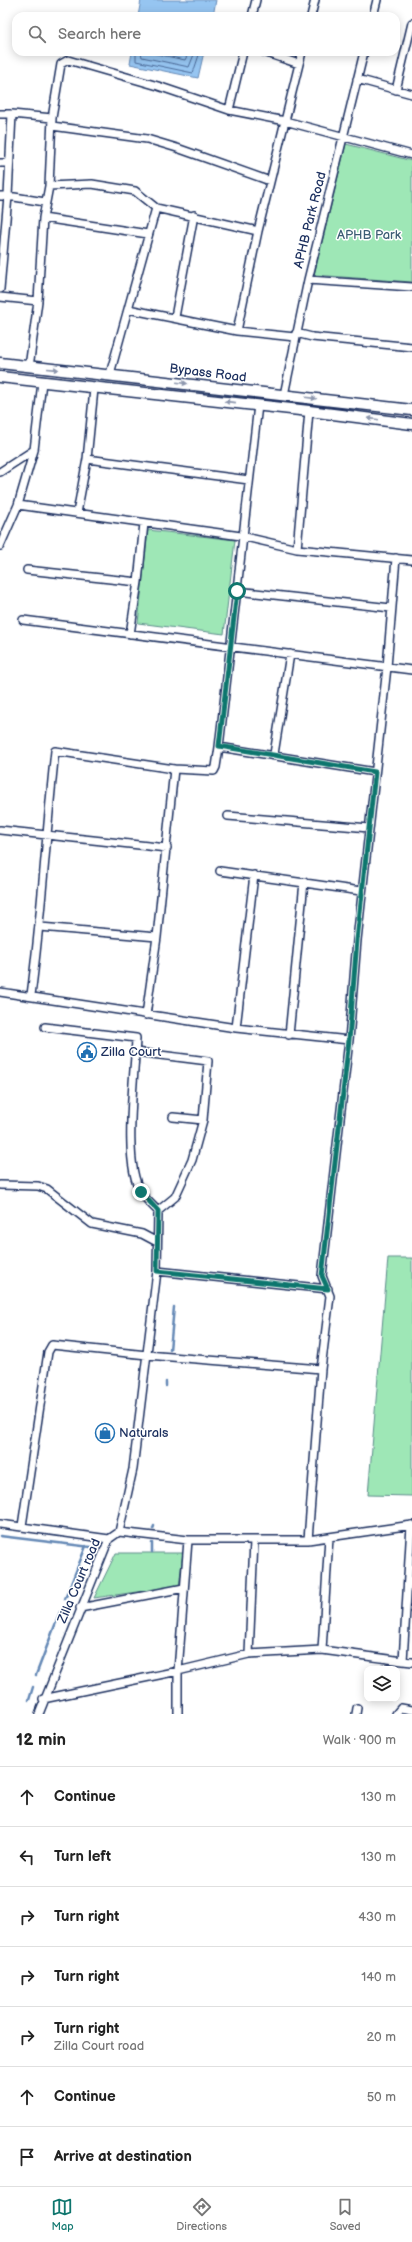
<!DOCTYPE html>
<html lang="en">
<head>
<meta charset="utf-8">
<style>
  body { margin:0; font-family:"Balsamiq Sans",sans-serif; background:#f6f6f6; color:#222 }
  .controls { position:absolute; right:12px; bottom:12px; display:grid; overflow:hidden; border-radius:8px; box-shadow:0 2px 10px #0003 }
  .controls button { width:36px; height:36px; display:grid; place-items:center; padding:0; border:0; border-bottom:1px solid #e0e0e0; background:#fff; color:#222; font:20px sans-serif }
  .stop { position:absolute; width:12px; height:12px; margin:-9px; border:3px solid #0f766e; border-radius:50%; background:#fff }
  .stop.end { background:#0f766e; border-color:#fff; box-shadow:0 1px 4px #0008 }
  .list { margin:0; padding:0; list-style:none }
  h2 { display:flex; justify-content:space-between; align-items:center; height:52px; margin:0; padding:0 16px; font-size:17px }
  h2 small { font-size:13px; font-weight:400; color:#767676 }
  .list li { display:grid; grid-template-columns:26px 1fr auto; gap:12px; align-items:center; box-sizing:border-box; height:60px; padding:0 16px; border-top:1px solid #e0e0e0 }
  .list b { display:block; font-size:15px; white-space:nowrap }
  .list p { margin:0; font-size:13px; white-space:nowrap; color:#767676 }
  .list em { font-size:13px; font-style:normal; color:#767676 }
  .icon { flex:none; width:22px; height:22px; fill:none; stroke:currentColor; stroke-width:2; stroke-linecap:round; stroke-linejoin:round }
  .map { position:relative; flex:none; width:412px; height:1714px; overflow:hidden }
  .search { position:absolute; background:#fff; box-shadow:0 2px 10px #0003; left:12px; right:12px; top:12px; height:44px; display:flex; align-items:center; gap:10px; box-sizing:border-box; padding:0 14px; border-radius:12px; color:#767676; font-size:15px }
  .sheet { height:472px; background:#fff }
  nav { display:flex; justify-content:space-around; align-items:center; box-sizing:border-box; height:56px; border-top:1px solid #e0e0e0; background:#fff; font-size:11px; color:#767676 }
  nav a { display:grid; justify-items:center; gap:2px }
  nav .on { color:#0f766e }
  .map>svg:first-child { display:block }
  .green { fill:#9ee7b6; stroke:#5c8b8a }
  .water { fill:#96c5f1; stroke:#6589b6 }
  .lines { fill:none; stroke-linecap:round; stroke-linejoin:round }
  .shore { stroke:#4c6b99; stroke-width:1 }
  .stream { stroke:#6589b6; stroke-width:2.5 }
  .minor-casing { stroke:#1b2f5e; stroke-width:10 }
  .secondary-casing { stroke:#1b2f5e; stroke-width:13 }
  .minor { stroke:#fff; stroke-width:7 }
  .secondary { stroke:#fff; stroke-width:10 }
  .oneway { fill:#8d97ae }
  .route { stroke:#0f766e; stroke-width:5 }
  .labels { text-anchor:middle; dominant-baseline:central; stroke-width:3; stroke-linejoin:round; paint-order:stroke }
  .street-label { font-size:13px; fill:#1b2f5e; stroke:#fff }
  .park-label { font-size:13px; fill:#3c5d74; stroke:#fff }
  .poi-label { font-size:13px; fill:#1b2f5e; stroke:#fff; text-anchor:start }
</style>
</head>
<body>
<div class="map">
<svg width="412" height="1714" viewBox="0 0 412 1714">
  <rect width="100%" height="100%" fill="#fff"/>
  <filter id="ink" filterUnits="userSpaceOnUse"><feTurbulence type="fractalNoise" baseFrequency=".025" numOctaves="2"/><feDisplacementMap in="SourceGraphic" scale="8" xChannelSelector="R" yChannelSelector="G"/><feConvolveMatrix kernelMatrix="1 2 1 2 8 2 1 2 1" color-interpolation-filters="sRGB"/></filter>
  <g filter="url(#ink)">
    <path class="green" d="M346 144 412 161V282L314 275Z
      M148 530 235 540 224 634 138 623Z
      M388 1258H412V1496L368 1495Z
      M116 1553H183L179 1586 94 1598Z"/>
    <path class="water" d="M141 0H216L213 16H138Z
      M132 52H204L198 78 130 64Z"/>
    <g class="lines">
      <path class="shore" d="M136 52V61L193 73 200 52
        M141 52 142 57 189 67 195 52
        M147 52 185 60 189 52"/>
      <path class="stream" d="M170 1350 174 1307
        M166 1386V1382
        M153 1529 154 1526
        M0 1536 91 1547
        M152 1552V1543
        M65 1599 86 1546
        M36 1675 60 1612
        M29 1700 33 1687"/>
      <g class="minor-casing">
        <path id="minor" d="M252 16 256 0
          M311 16 315 0
          M373 16 377 0
          M243 52 229 110 285 121 258 231
          M264 52 299 64 302 52
          M299 64 285 121 412 155
          M357 79 412 94
          M396 90 412 23
          M0 114H12L8 196 45 202
          M12 114 52 118
          M52 126 147 139 177 148 270 181
          M0 163H9
          M49 186 92 184 135 191 156 208
          M0 196H8L0 289
          M43 218 148 234
          M308 280 412 287
          M0 297 38 301
          M175 317 194 215
          M237 331 258 231 156 208 128 309 237 331 295 337
          M296 333 312 337 412 347
          M29 367 38 301 43 218 49 186 52 118 61 64 68 60 158 86 229 110
          M110 374 128 309
          M94 389 87 459 249 480
          M284 395 308 280 364 52
          M0 472 34 450
          M18 505 241 536 297 549 309 411
          M77 513 87 459
          M0 546 18 505 34 450 42 382
          M297 549 412 560
          M27 570 138 582 130 634
          M138 582 144 523
          M237 591 391 608
          M23 620 412 670
          M219 747 258 405
          M274 754 290 654
          M174 769 214 771 216 767 219 747 375 772
          M228 816 369 828
          M0 830 167 848
          M220 871 361 891
          M40 927 157 937
          M0 992 236 1028 349 1040
          M31 995C42 914 46 832 55 751L174 769 157 937 146 1015
          M45 1027 136 1038C135 1075 122 1163 141 1192 145 1199 152 1205 158 1211
          M236 1028 254 875
          M289 1035 304 882
          M173 1117 203 1120
          M0 1185 38 1186 47 1189 92 1224 142 1234 157 1242
          M157 1271 328 1289
          M0 1524 109 1539
          M22 1526 48 1352 52 1345 147 1355 321 1369
          M119 1532 188 1540H308L412 1525
          M308 1540 321 1369 330 1296 322 1276 349 1040 357 940 387 667 396 558
          M80 1608 184 1588
          M322 1650 329 1537
          M249 1654 254 1541
          M403 1661 412 1662
          M43 1699 178 1671 249 1654 322 1650 403 1661 411 1525
          M39 1714 109 1539 119 1532 133 1469 157 1271 158 1211 175 1197 192 1160 203 1120 208 1061 136 1052
          M178 1714V1671L188 1540
          M356 1714 357 1708
          M396 1714 401 1708 412 1710"/>
      </g>
      <g class="secondary-casing">
        <path id="secondary" d="M0 363 412 410
          M0 377 309 411 412 424"/>
      </g>
      <use href="#minor" class="minor"/>
      <use href="#secondary" class="secondary"/>
    </g>
    <defs><path id="oneway-solid" d="M-6-.8H1V-3.2L6.5 0L1 3.2V.8H-6Z"/></defs>
    <g class="oneway">
      <use href="#oneway-solid" transform="translate(53 369) rotate(5)"/>
      <use href="#oneway-solid" transform="translate(182 383) rotate(7)"/>
      <use href="#oneway-solid" transform="translate(311 398) rotate(7)"/>
      <use href="#oneway-solid" transform="translate(230 402) rotate(-174)"/>
      <use href="#oneway-solid" transform="translate(373 419) rotate(-173)"/>
    </g>
  </g>
  <g class="lines" filter="url(#ink)">
    <path class="route" d="M141 1192 158 1211 157 1271 328 1289 322 1276 349 1040 357 940 375 772 219 746 237 591"/>
  </g>
  <defs>
    <g id="civic-ring" transform="scale(1)"><circle r="9.5" fill="#fff" stroke="#1f6fb2" stroke-width="1.5"/><path d="M-.6-6.5H3V-4.5H.6V-3L4-1V1h2V6H-6V1h2V-1L-.6-3ZM-1.2 2.5V6h2.4V2.5Z" fill="#1f6fb2"/></g>
    <g id="shop-ring" transform="scale(1)"><circle r="9.5" fill="#fff" stroke="#1f6fb2" stroke-width="1.5"/><path d="M-5-2.5h2.3a2.7 3.5 0 0 1 5.4 0H5L5.5 6h-11ZM-1.5-2.5h3a1.5 2.3 0 0 0-3 0Z" fill="#1f6fb2"/></g>
  </defs>
  <g fill-rule="evenodd">
    <use href="#civic-ring" x="87" y="1052"/>
    <use href="#shop-ring" x="105" y="1433"/>
  </g>
  <g class="labels">
    <g class="street-label">
      <text transform="translate(310 220) rotate(-76)">APHB Park Road</text>
      <text transform="translate(208 373) rotate(7)">Bypass Road</text>
      <text transform="translate(79 1581) rotate(-67)">Zilla Court road</text>
    </g>
    <g class="park-label">
      <text x="369" y="235">APHB Park</text>
    </g>
    <g class="poi-label">
      <text x="101" y="1052">Zilla Court</text>
      <text x="119" y="1433">Naturals</text>
    </g>
  </g>
</svg>
<div class="controls">
<button><svg class="icon" aria-label="layers" viewBox="0 0 24 24"><path d="M12 4l9 5-9 5-9-5zM3 14l9 5 9-5"/></svg></button>
</div>
<div class="stop" style="left:237px;top:591px"></div>
<div class="stop end" style="left:141px;top:1192px"></div>
<div class="search"><svg class="icon" aria-label="search" viewBox="0 0 24 24"><circle cx="10" cy="10" r="6"/><path d="M15 15l6 6"/></svg>Search here</div>
</div>
<section class="sheet">
<h2>12 min<small>Walk · 900 m</small></h2>
<ul class="list">
<li><svg class="icon" aria-label="ahead" viewBox="0 0 24 24"><path d="M12 20V5M6 11l6-6 6 6"/></svg><div><b>Continue</b></div><em>130 m</em></li>
<li><svg class="icon" aria-label="left" viewBox="0 0 24 24"><path d="M17 20v-9H6M10 6l-5 5 5 5"/></svg><div><b>Turn left</b></div><em>130 m</em></li>
<li><svg class="icon" aria-label="right" viewBox="0 0 24 24"><path d="M7 20v-9h11M14 6l5 5-5 5"/></svg><div><b>Turn right</b></div><em>430 m</em></li>
<li><svg class="icon" aria-label="right" viewBox="0 0 24 24"><path d="M7 20v-9h11M14 6l5 5-5 5"/></svg><div><b>Turn right</b></div><em>140 m</em></li>
<li><svg class="icon" aria-label="right" viewBox="0 0 24 24"><path d="M7 20v-9h11M14 6l5 5-5 5"/></svg><div><b>Turn right</b><p>Zilla Court road</p></div><em>20 m</em></li>
<li><svg class="icon" aria-label="ahead" viewBox="0 0 24 24"><path d="M12 20V5M6 11l6-6 6 6"/></svg><div><b>Continue</b></div><em>50 m</em></li>
<li><svg class="icon" aria-label="arrive" viewBox="0 0 24 24"><path d="M6 21V4h12l-3 4 3 4H6"/></svg><div><b>Arrive at destination</b></div></li>
</ul>
</section>
<nav>
<a class="on"><svg class="icon" aria-label="map" viewBox="0 0 24 24"><path d="M3 6l6-2 6 2 6-2v14l-6 2-6-2-6 2zM9 4v14M15 6v14"/></svg>Map</a>
<a><svg class="icon" aria-label="directions" viewBox="0 0 24 24"><path d="M12 3l9 9-9 9-9-9zM9 14v-3h6M13 9l2 2-2 2"/></svg>Directions</a>
<a><svg class="icon" aria-label="saved" viewBox="0 0 24 24"><path d="M7 4h10v16l-5-4-5 4z"/></svg>Saved</a>
</nav>
</body>
</html>
